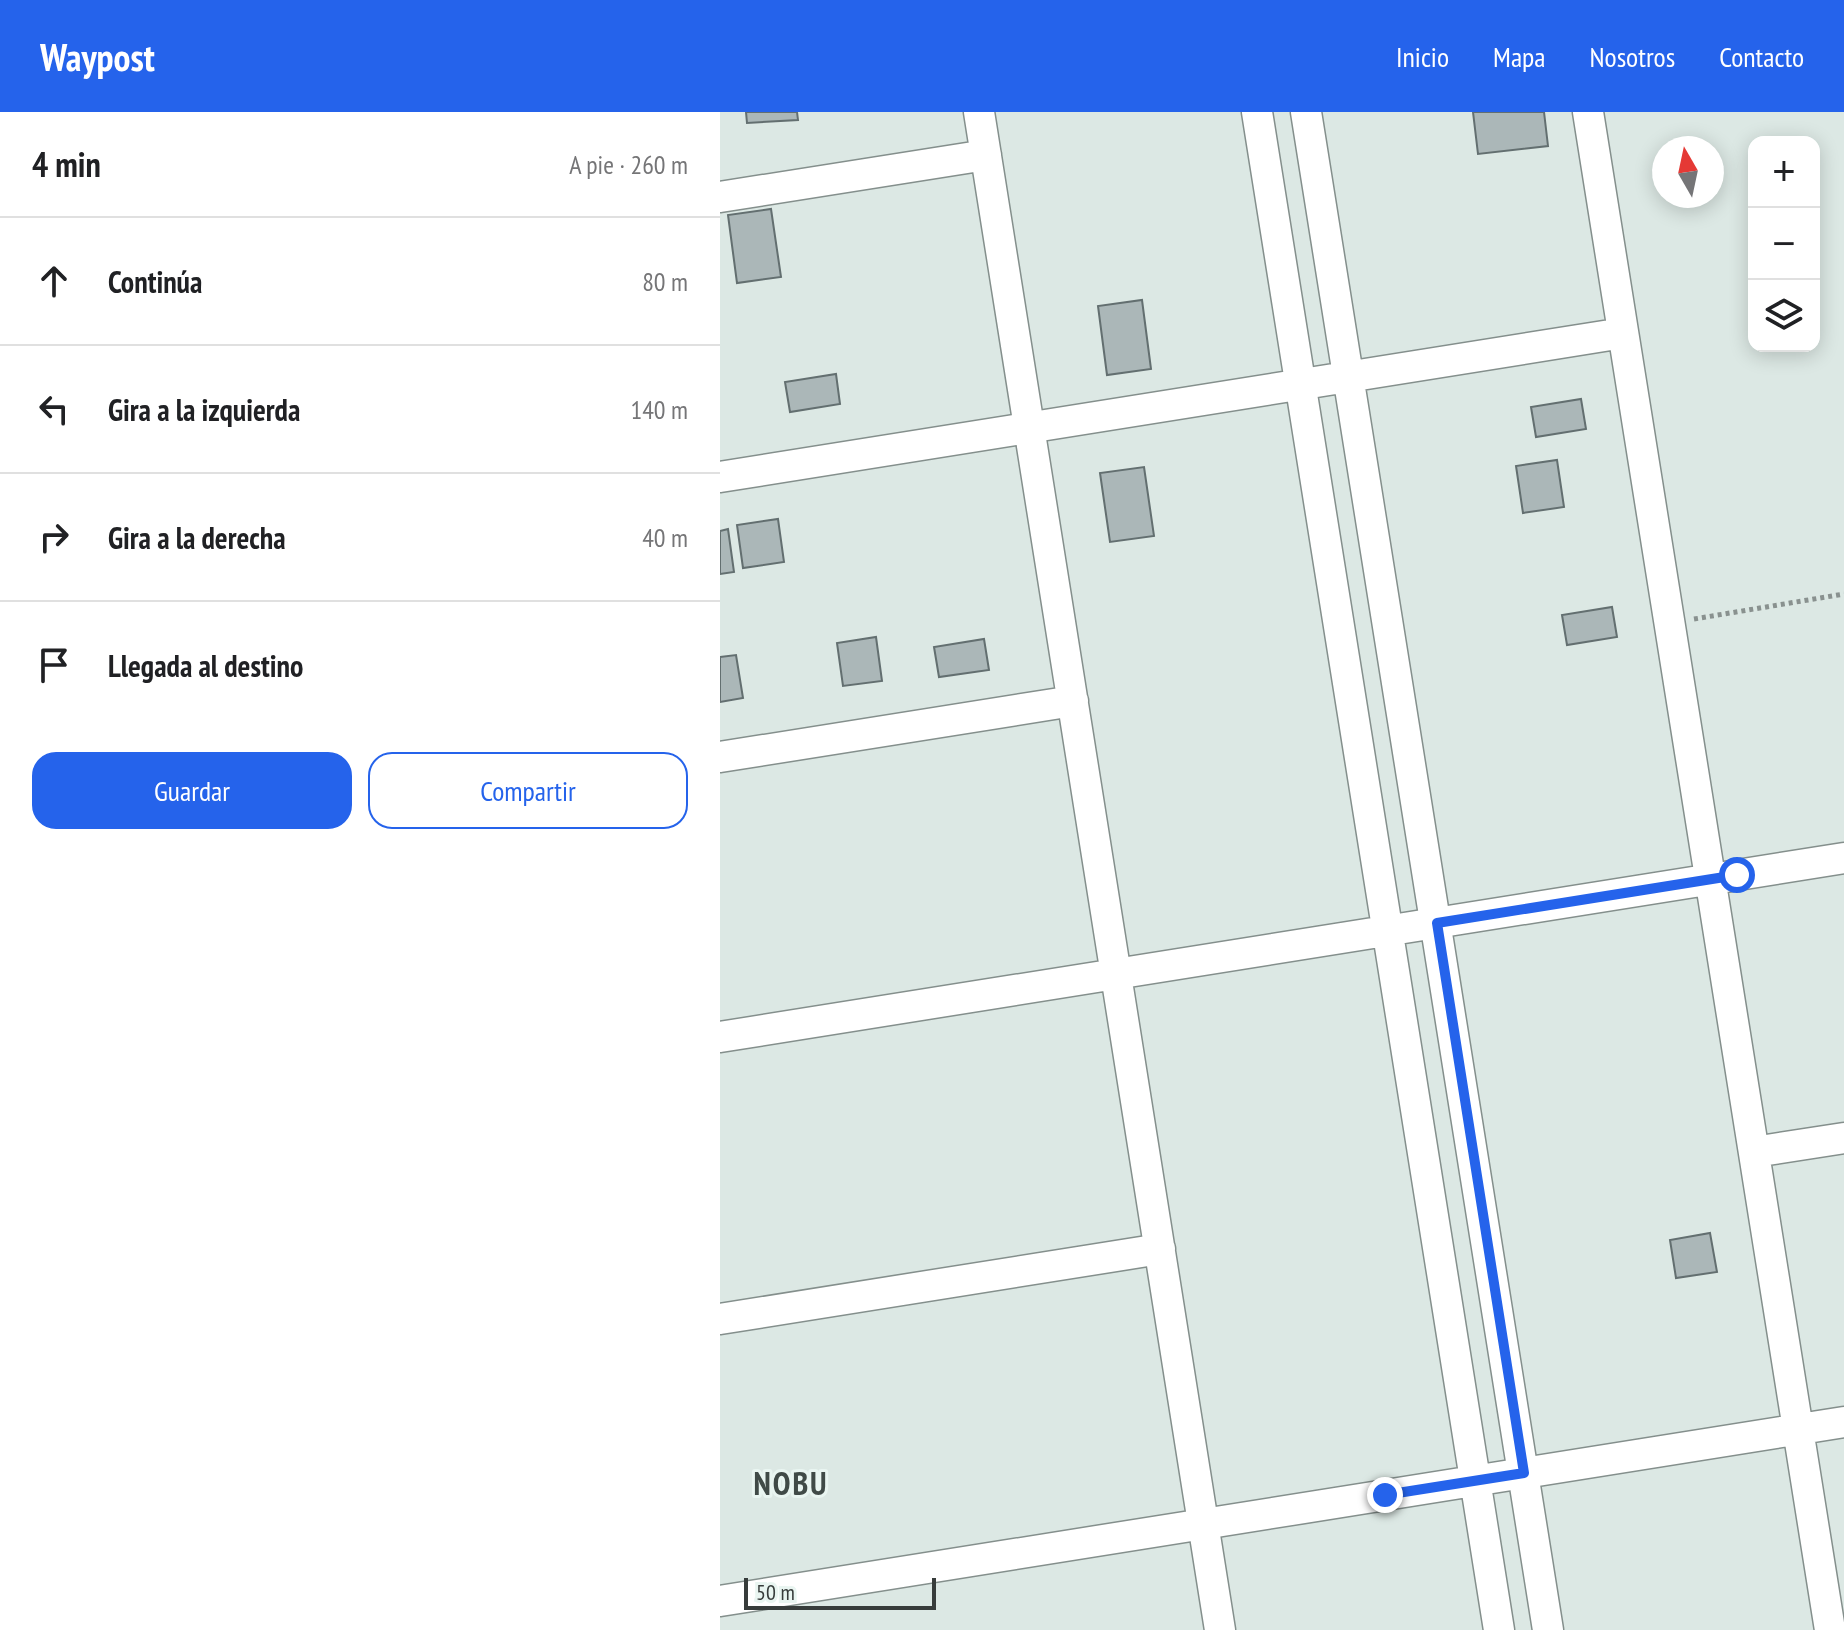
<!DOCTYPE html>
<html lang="es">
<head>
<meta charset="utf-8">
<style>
  body { margin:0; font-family:"PT Sans Narrow",sans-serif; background:#f6f6f6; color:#202124 }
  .controls { position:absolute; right:24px; top:24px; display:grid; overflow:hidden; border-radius:16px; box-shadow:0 4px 20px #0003 }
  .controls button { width:72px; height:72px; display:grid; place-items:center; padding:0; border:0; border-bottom:2px solid #e0e0e0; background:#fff; color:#202124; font:40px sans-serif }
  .compass { position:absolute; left:932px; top:24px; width:72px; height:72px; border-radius:50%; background:#fff; box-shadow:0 4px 20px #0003; rotate:351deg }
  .scale { position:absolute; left:24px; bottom:20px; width:192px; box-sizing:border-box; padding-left:8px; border:4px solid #373c3b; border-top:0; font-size:22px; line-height:28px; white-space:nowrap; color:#373c3b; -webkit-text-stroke:6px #e9f5f1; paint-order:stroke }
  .stop { position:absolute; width:24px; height:24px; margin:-18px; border:6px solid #2563eb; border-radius:50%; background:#fff }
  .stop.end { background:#2563eb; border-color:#fff; box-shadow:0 2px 8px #0008 }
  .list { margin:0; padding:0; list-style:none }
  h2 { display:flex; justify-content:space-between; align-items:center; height:104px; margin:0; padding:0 32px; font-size:34px }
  h2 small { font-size:26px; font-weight:400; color:#757577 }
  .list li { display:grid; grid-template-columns:52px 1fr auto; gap:24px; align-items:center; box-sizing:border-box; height:128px; padding:0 32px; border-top:2px solid #e0e0e0 }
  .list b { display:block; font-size:30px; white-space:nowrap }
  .list em { font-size:26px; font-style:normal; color:#757577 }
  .actions { display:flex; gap:16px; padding:24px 32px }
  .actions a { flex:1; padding:18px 0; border:2px solid #2563eb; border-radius:24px; text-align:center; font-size:28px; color:#2563eb }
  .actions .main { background:#2563eb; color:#fff }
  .icon { flex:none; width:44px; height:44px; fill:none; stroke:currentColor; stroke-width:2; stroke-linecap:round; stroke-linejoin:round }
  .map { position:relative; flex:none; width:1124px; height:1518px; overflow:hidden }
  header { display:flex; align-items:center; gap:48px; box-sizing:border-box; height:112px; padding:0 40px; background:#2563eb; color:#fff }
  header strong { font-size:38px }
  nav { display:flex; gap:44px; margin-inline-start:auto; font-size:28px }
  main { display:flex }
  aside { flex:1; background:#fff }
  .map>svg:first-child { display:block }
  .building { fill:#abb7b8; stroke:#636f70; stroke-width:2 }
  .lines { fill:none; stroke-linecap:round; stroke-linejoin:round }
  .minor-casing { stroke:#848f8c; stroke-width:33 }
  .path { stroke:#89918f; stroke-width:5; stroke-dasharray:4 4; stroke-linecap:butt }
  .minor { stroke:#fff; stroke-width:30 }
  .route { stroke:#2563eb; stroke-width:10 }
  .labels { text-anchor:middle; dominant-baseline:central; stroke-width:6; stroke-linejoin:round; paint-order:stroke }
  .district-label { font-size:32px; font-weight:bold; letter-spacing:2px; fill:#404a47; stroke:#e9f5f1 }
</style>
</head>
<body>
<header>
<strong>Waypost</strong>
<nav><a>Inicio</a><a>Mapa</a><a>Nosotros</a><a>Contacto</a></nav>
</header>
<main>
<aside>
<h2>4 min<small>A pie · 260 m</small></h2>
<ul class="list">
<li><svg class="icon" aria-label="ahead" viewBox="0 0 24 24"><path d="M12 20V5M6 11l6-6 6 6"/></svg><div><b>Continúa</b></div><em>80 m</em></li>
<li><svg class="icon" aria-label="left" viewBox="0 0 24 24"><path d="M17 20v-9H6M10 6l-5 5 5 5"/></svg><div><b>Gira a la izquierda</b></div><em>140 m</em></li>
<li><svg class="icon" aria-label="right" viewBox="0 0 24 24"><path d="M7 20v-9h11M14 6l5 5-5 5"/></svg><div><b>Gira a la derecha</b></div><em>40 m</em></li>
<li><svg class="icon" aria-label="arrive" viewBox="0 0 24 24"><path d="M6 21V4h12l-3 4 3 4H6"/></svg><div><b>Llegada al destino</b></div></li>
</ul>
<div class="actions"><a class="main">Guardar</a><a>Compartir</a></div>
</aside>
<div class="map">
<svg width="1124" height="1518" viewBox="0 0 1124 1518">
  <rect width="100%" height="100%" fill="#dce8e4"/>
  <path class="building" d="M26 0H77L78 8 27 11Z
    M753 0H824L828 34 758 42Z
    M51 97 61 165 17 171 8 103Z
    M422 188 431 257 387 263 378 194Z
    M116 262 120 292 70 300 65 270Z
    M861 287 866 317 816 325 811 295Z
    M837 348 844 395 803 401 796 354Z
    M424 355 434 424 390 430 380 361Z
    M58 407 64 450 23 456 17 413Z
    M8 417 14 460 0 462V419Z
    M892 495 897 525 847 533 842 503Z
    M156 525 162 569 123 574 117 531Z
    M264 527 269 558 219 565 214 535Z
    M16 543 23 586 0 590V545Z
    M990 1121 997 1160 956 1166 950 1128Z"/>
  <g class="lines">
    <g class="minor-casing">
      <path id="minor" d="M259 0 500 1518
        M537 0 779 1518
        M586 0 828 1518
        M868 0 1110 1518
        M0 85 266 43
        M0 365 903 221
        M0 645 353 589
        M0 925 1124 746
        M1034 1040 1124 1026
        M0 1207 440 1137
        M0 1489 1124 1310"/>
    </g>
    <path class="path" d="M974 507 1124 482"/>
    <use href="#minor" class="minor"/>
  </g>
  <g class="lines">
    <path class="route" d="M665 1383 804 1361 717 811 1017 763"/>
  </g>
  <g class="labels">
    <g class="district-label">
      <text x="71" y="1371">NOBU</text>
    </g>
  </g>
</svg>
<div class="controls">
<button>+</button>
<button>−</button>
<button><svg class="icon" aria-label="layers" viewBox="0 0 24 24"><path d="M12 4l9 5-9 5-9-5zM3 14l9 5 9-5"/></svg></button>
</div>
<svg class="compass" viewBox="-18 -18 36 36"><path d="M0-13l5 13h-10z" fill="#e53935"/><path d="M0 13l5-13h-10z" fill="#757577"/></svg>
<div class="scale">50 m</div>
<div class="stop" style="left:1017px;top:763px"></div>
<div class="stop end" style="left:665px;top:1383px"></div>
</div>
</main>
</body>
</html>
